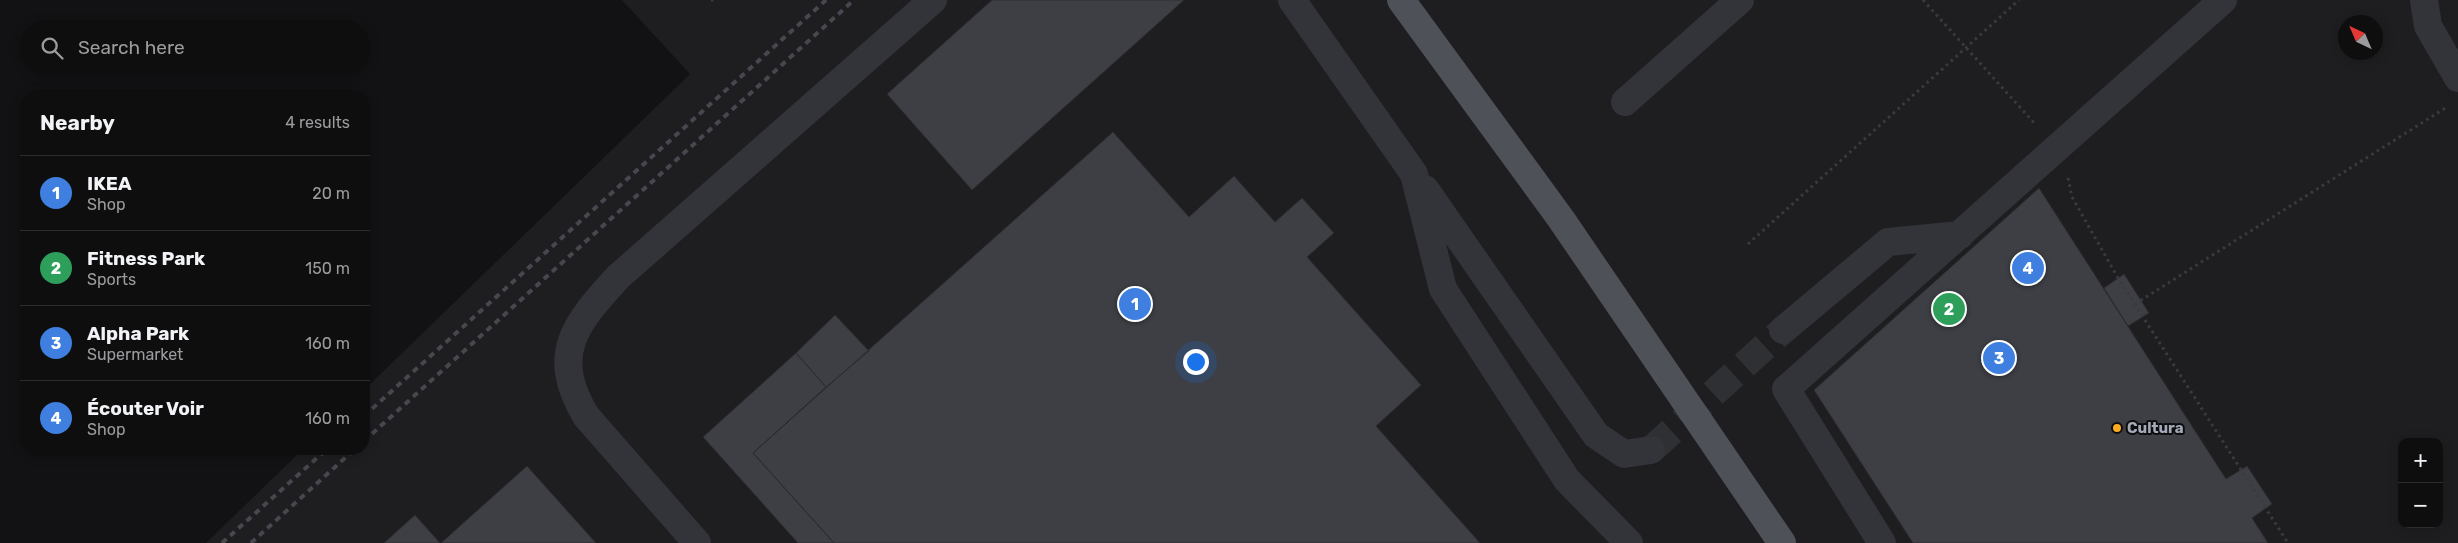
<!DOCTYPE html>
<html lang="en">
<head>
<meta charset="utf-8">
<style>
  body { margin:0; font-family:Rubik,sans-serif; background:#1c1c1d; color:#f1f3f6 }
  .controls { position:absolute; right:15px; bottom:15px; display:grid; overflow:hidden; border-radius:10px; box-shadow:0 2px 12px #0003 }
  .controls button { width:45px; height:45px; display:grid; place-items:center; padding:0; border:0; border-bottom:1px solid #2e2e2f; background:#0e0e0f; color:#f1f3f6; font:25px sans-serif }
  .compass { position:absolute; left:2338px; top:15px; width:45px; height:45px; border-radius:50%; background:#0e0e0f; box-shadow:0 2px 12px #0003; rotate:316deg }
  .you { position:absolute; left:1195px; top:361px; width:18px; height:18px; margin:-12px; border:4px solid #fff; border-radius:50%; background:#1a73e8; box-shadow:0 0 0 8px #1a73e833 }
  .badge { display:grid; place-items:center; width:32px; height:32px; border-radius:50%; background:#8c9099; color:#fff; font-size:16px; font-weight:700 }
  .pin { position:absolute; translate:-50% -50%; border:2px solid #fff; box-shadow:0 1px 5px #0006 }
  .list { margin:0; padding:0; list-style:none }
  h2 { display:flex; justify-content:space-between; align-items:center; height:65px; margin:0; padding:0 20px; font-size:21px }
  h2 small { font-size:16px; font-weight:400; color:#9b9c9e }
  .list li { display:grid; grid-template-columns:32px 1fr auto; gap:15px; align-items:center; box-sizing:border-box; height:75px; padding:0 20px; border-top:1px solid #2e2e2f }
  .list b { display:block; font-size:19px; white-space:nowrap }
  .list p { margin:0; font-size:16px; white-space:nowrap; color:#9b9c9e }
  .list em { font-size:16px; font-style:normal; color:#9b9c9e }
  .icon { flex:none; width:28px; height:28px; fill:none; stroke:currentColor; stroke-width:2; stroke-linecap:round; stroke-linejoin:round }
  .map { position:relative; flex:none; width:2458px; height:543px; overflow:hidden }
  .search { position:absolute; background:#0e0e0f; box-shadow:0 2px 12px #0003; left:20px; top:20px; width:350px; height:55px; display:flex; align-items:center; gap:12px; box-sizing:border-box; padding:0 18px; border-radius:28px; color:#9b9c9e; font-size:19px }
  .panel { position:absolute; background:#0e0e0f; box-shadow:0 2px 12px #0003; left:20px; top:90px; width:350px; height:365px; border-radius:20px }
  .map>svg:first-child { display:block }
  .built { fill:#1e1e21; fill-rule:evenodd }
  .building { fill:#3e3f44; stroke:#2c2c30 }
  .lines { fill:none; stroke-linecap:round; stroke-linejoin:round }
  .minor-tunnel { stroke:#2f3034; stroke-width:28; stroke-dasharray:28 14; stroke-linecap:butt }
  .path { stroke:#393b40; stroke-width:3; stroke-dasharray:2.5 4; stroke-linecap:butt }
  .minor { stroke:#333439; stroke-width:28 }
  .major { stroke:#4f5159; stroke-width:28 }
  .rail { stroke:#46484f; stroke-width:4; stroke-dasharray:6 5; stroke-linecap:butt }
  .poi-dot { fill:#fdac21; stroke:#0d0d0f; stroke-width:2 }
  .labels { text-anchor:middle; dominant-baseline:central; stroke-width:4; stroke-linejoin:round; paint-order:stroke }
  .poi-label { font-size:15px; font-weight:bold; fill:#a3a9b6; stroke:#0d0d0f; text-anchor:start }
</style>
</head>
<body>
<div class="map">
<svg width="2458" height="543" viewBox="0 0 2458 543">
  <rect width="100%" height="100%" fill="#121214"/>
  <path class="built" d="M622 0H2458V543H206L303 449H364V390L690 74ZM2346 22H2376V52H2346ZM2402 442H2439V524H2402Z"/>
  <path class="building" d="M992 0H1184L972 190 887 94Z
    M1113 132 1189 217 1234 176 1275 222 1302 198 1334 233 1307 257 1421 385 1376 426 1480 543H834L753 453Z
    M2039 188 2226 479 2247 466 2272 504 2252 518 2268 543H1913L1814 390Z
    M2124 274 2149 313 2128 326 2104 288Z
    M835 315 869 351 826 387 796 353Z
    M796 353 826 387 753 453 834 543H798L703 437Z
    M527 466 596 543H441Z
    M415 515 440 543H384Z"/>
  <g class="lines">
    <path class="minor-tunnel" d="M1651 450 1783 330"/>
    <path class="path" d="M711 0H715
      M1923 0 2036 125
      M2068 178 2072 197 2118 278 2288 543
      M1748 244 2019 0
      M2135 304 2447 107"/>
    <path class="minor" d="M1292 0 1414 174 1443 289 1567 480 1629 543
      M2424 0 2428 26 2458 78
      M1625 102 1740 0
      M1425 189 1596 435 1624 454 1651 450
      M1783 330 1888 242 1960 235
      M697 543 586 416C549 354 575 324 618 277L933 0
      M1882 543 1786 389 2223 0"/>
    <path class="major" d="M1401 0 1561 219 1782 543"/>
    <path class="rail" d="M364 416 826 0
      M364 441 854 0
      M222 543 327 449
      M251 543 355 449"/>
  </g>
  <circle class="poi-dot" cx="2117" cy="428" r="5"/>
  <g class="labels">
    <g class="poi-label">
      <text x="2127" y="428">Cultura</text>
    </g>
  </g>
</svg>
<div class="controls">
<button>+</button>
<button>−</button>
</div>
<svg class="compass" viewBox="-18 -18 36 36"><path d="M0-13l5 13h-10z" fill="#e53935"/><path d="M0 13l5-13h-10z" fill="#9b9c9e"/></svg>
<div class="you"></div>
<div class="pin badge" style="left:1135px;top:304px;background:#3f7fe0">1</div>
<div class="pin badge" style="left:1949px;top:309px;background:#2e9e5b">2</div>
<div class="pin badge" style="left:1999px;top:358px;background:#3f7fe0">3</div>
<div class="pin badge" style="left:2028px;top:268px;background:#3f7fe0">4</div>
<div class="search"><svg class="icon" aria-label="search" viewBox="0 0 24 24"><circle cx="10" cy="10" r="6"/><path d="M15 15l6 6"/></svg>Search here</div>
<section class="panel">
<h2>Nearby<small>4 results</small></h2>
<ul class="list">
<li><span class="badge" style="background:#3f7fe0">1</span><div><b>IKEA</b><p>Shop</p></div><em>20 m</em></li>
<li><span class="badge" style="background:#2e9e5b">2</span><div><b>Fitness Park</b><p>Sports</p></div><em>150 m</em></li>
<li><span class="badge" style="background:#3f7fe0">3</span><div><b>Alpha Park</b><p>Supermarket</p></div><em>160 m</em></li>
<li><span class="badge" style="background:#3f7fe0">4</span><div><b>Écouter Voir</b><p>Shop</p></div><em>160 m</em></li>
</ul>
</section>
</div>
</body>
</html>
